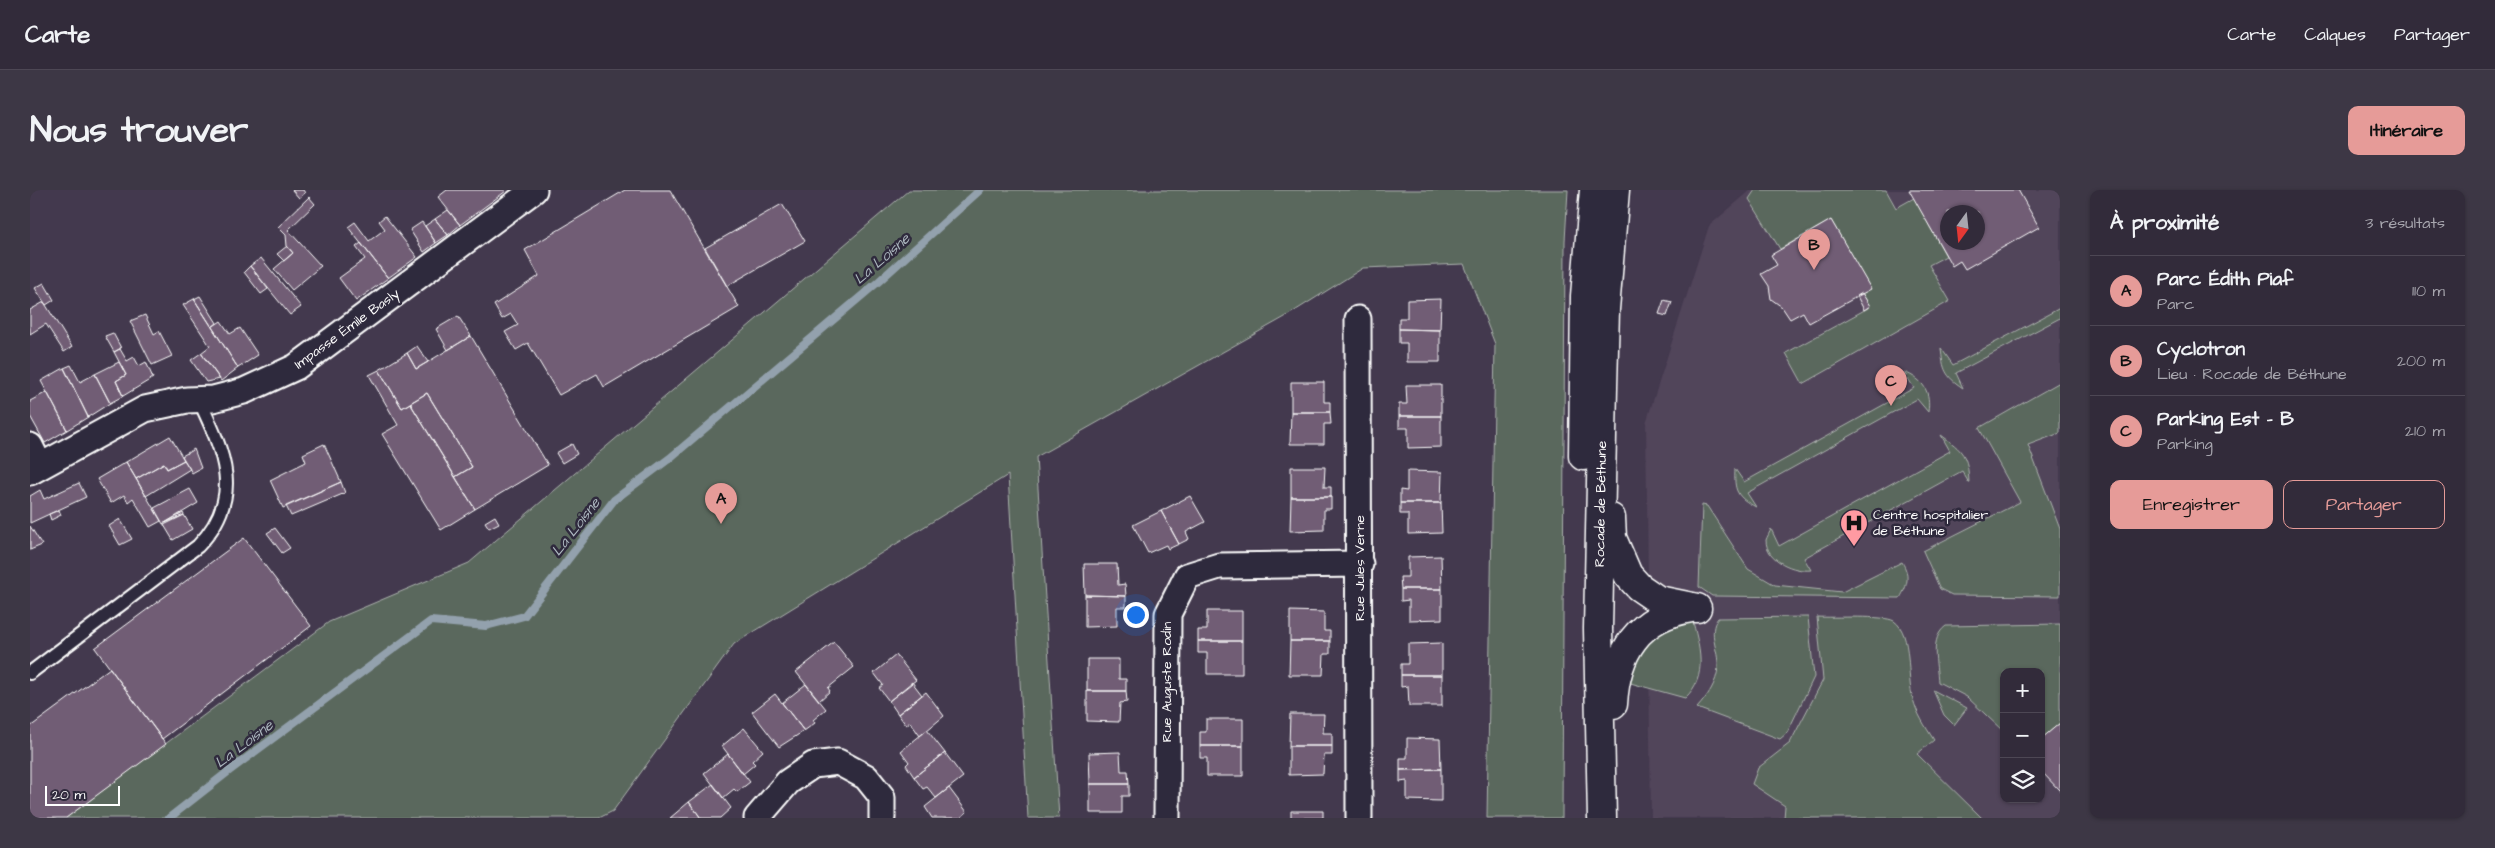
<!DOCTYPE html>
<html lang="fr">
<head>
<meta charset="utf-8">
<style>
  body { margin:0; font-family:"Architects Daughter",sans-serif; background:#3d3745; color:#f1f3f6 }
  .controls { position:absolute; right:15px; bottom:15px; display:grid; overflow:hidden; border-radius:10px; box-shadow:0 1px 4px #0004 }
  .controls button { width:45px; height:45px; display:grid; place-items:center; padding:0; border:0; border-bottom:1px solid #4d4754; background:#322b3a; color:#f1f3f6; font:25px sans-serif }
  .compass { position:absolute; left:1910px; top:15px; width:45px; height:45px; border-radius:50%; background:#322b3a; box-shadow:0 1px 4px #0004; rotate:195deg }
  .scale { position:absolute; left:15px; bottom:12px; width:75px; box-sizing:border-box; padding-left:5px; border:2px solid #fff; border-top:0; font-size:14px; line-height:18px; white-space:nowrap; color:#fff; -webkit-text-stroke:4px #2f2a3d; paint-order:stroke }
  .you { position:absolute; left:1105px; top:424px; width:18px; height:18px; margin:-12px; border:4px solid #fff; border-radius:50%; background:#1a73e8; box-shadow:0 0 0 8px #1a73e833 }
  .badge { display:grid; place-items:center; width:32px; height:32px; border-radius:50%; background:#e69b98; color:#111; font-size:16px; font-weight:700 }
  .pin { position:absolute; translate:-50% -41px; filter:drop-shadow(0 1px 2px #0008) }
  .pin::after { content:''; position:absolute; top:26px; width:18px; height:15px; background:inherit; clip-path:polygon(0 0,100% 0,50% 100%) }
  .list { margin:0; padding:0; list-style:none }
  h2 { display:flex; justify-content:space-between; align-items:center; height:65px; margin:0; padding:0 20px; font-size:21px }
  h2 small { font-size:16px; font-weight:400; color:#a8a7af }
  .list li { display:grid; grid-template-columns:32px 1fr auto; gap:15px; align-items:center; box-sizing:border-box; height:70px; padding:0 20px; border-top:1px solid #4d4754 }
  .list b { display:block; font-size:19px; white-space:nowrap }
  .list p { margin:0; font-size:16px; white-space:nowrap; color:#a8a7af }
  .list em { font-size:16px; font-style:normal; color:#a8a7af }
  .actions { display:flex; gap:10px; padding:15px 20px }
  .actions a { flex:1; padding:11px 0; border:1px solid #e69b98; border-radius:10px; text-align:center; font-size:18px; color:#e69b98 }
  .actions .main { background:#e69b98; color:#111 }
  .icon { flex:none; width:28px; height:28px; fill:none; stroke:currentColor; stroke-width:2; stroke-linecap:round; stroke-linejoin:round }
  .map { position:relative; flex:none; width:2030px; height:628px; overflow:hidden; border-radius:10px }
  header { display:flex; align-items:center; gap:30px; box-sizing:border-box; height:70px; padding:0 25px; background:#322b3a; border-bottom:1px solid #4d4754 }
  header strong { font-size:24px }
  nav { display:flex; gap:28px; margin-inline-start:auto; font-size:18px }
  .intro { display:flex; align-items:center; justify-content:space-between; box-sizing:border-box; height:120px; padding:0 30px }
  h1 { margin:0; font-size:35px }
  .button { padding:12px 22px; border-radius:10px; background:#e69b98; color:#111; font-size:18px; font-weight:700 }
  main { display:flex; gap:30px; padding:0 30px }
  aside { flex:1; background:#322b3a; border-radius:10px; box-shadow:0 1px 4px #0004 }
  .map>svg:first-child { display:block }
  .built { fill:#51445a; fill-rule:evenodd }
  .green { fill:#5a675d; stroke:#acb3ae }
  .lines { fill:none; stroke-linecap:round; stroke-linejoin:round }
  .stream { stroke:#93a1ad; stroke-width:8 }
  .building { fill:#715d75; stroke:#fff; fill-rule:evenodd }
  .lane-casing { stroke:#fff; stroke-width:16 }
  .street-casing { stroke:#fff; stroke-width:29 }
  .primary-casing { stroke:#fff; stroke-width:31 }
  .lane { stroke:#2f2a3d; stroke-width:12 }
  .street { stroke:#2f2a3d; stroke-width:25 }
  .primary { stroke:#2f2a3d; stroke-width:28 }
  .labels { text-anchor:middle; dominant-baseline:central; stroke-width:5; stroke-linejoin:round; paint-order:stroke }
  .street-label { font-size:14px; fill:#fff; stroke:#2f2a3d }
  .poi-label { font-size:14px; fill:#fff; stroke:#2f2a3d; text-anchor:start }
  .water-label { font-size:15px; font-style:italic; fill:#aeb9c1; stroke:#2f2a3d }
</style>
</head>
<body>
<header>
<strong>Carte</strong>
<nav><a>Carte</a><a>Calques</a><a>Partager</a></nav>
</header>
<div class="intro"><h1>Nous trouver</h1><a class="button">Itinéraire</a></div>
<main>
<div class="map">
<svg width="2030" height="628" viewBox="0 0 2030 628">
  <rect width="100%" height="100%" fill="#43394e"/>
  <filter id="ink" filterUnits="userSpaceOnUse"><feTurbulence type="fractalNoise" baseFrequency=".02" numOctaves="2"/><feDisplacementMap in="SourceGraphic" scale="10" xChannelSelector="R" yChannelSelector="G"/><feConvolveMatrix kernelMatrix="1 2 1 2 8 2 1 2 1" color-interpolation-filters="sRGB"/></filter>
  <g filter="url(#ink)">
    <path class="built" d="M1721 0H2030V628H1621L1616 233 1679 36ZM1918 22H1948V52H1918ZM1974 482H2011V609H1974Z"/>
    <path class="green" d="M879 0H1538L1535 51 1532 628H1457L1465 154 1434 74 1333 78 1255 127 1006 267 1029 628H998L978 285 704 454 583 621 569 628H36L299 432 439 373Z
      M1725 0H1856L1866 18 1884 8 1916 66 1899 75 1920 111 1773 194 1756 163 1840 117 1832 103 1840 98 1801 30 1750 59 1719 9Z
      M2030 118V128L1926 183 1933 198C1915 186 1913 180 1911 158L1923 175Z
      M1874 182C1894 190 1901 202 1898 222L1887 209 1717 303 1726 317C1706 307 1704 300 1705 279L1714 292 1884 198Z
      M2030 192V243L1998 255 2030 339V406L1922 405 1910 399 1893 361 1990 312 1949 238Z
      M1911 245C1933 261 1938 265 1939 293L1932 281 1774 368 1781 380C1765 382 1736 371 1736 350 1737 347 1740 342 1741 339L1749 356 1920 261Z
      M1672 315 1677 316 1718 379 1745 395 1812 402 1872 372C1880 385 1878 395 1870 408L1682 406 1669 397Z
      M1778 427 1784 487 1757 543 1750 549 1667 518C1677 507 1687 493 1688 477 1689 461 1677 442 1688 428Z
      M1787 427C1801 428 1855 425 1864 431 1883 444 1876 488 1883 509 1887 524 1895 536 1904 550L1887 564 1952 628H1754L1755 616 1722 594 1728 578 1760 553 1793 490Z
      M1662 428C1669 456 1679 486 1655 508L1593 491 1621 444Z
      M2030 434V533L2011 549V482H1974V542L1937 507 1908 492C1907 474 1899 448 1916 436Z
      M1903 500 1937 518 1924 535 1914 525Z"/>
    <g class="lines">
      <path class="stream" d="M139 628 199 581 401 431 456 436 494 426 584 310 640 268 848 92 950 0"/>
    </g>
    <path class="building" d="M262 0H273L275 3 269 8Z
      M417 0H475L476 1 430 35 408 7Z
      M595 0H640L709 117 574 197 567 184 529 205 498 153 486 160 475 142 488 135 481 124 472 129 464 115 509 86 495 60Z
      M1879 0H1988L2009 37 1935 79 1930 71 1922 76ZM1918 22H1948V52H1918Z
      M279 7 285 14 258 40 291 76 262 100 244 79 263 63 257 56 256 45 248 37Z
      M752 14 775 51 697 96 675 58Z
      M418 20 430 35 418 45 405 29Z
      M355 26 387 67 358 88 318 37 325 32 339 51 355 39 349 31Z
      M405 29 418 45 406 53 395 36Z
      M1801 30 1841 99 1779 133 1773 122 1760 129 1752 117 1741 109 1739 96 1731 84 1747 75 1741 65Z
      M392 32 406 53 394 62 380 40Z
      M331 53 358 88 326 111 309 88 335 69 326 57Z
      M257 56 263 63 254 71 247 64Z
      M231 68 271 117 260 125 220 76Z
      M220 76 238 99 231 104 214 82Z
      M14 93 24 110 16 115 5 98Z
      M1832 103 1840 116 1834 120 1827 106Z
      M170 106 187 133 182 137 164 109Z
      M164 109 208 178 191 191 171 163 180 156 153 115Z
      M1411 109 1410 140 1369 139V128H1377V110Z
      M1634 110 1642 112 1637 126 1629 124Z
      M14 112 42 157 34 162 16 134 0 144V120Z
      M115 125 124 144 129 141 142 166 122 175 100 131Z
      M428 126 441 146 418 160 406 139Z
      M191 131 200 144 210 138 228 165 208 178 182 137Z
      M1369 139 1410 140V172H1377V153H1369Z
      M83 143 91 158 84 162 75 146Z
      M441 146 518 275 445 319 425 287 442 277 397 203 372 218 349 180 377 163 386 179Z
      M387 156 398 172 386 179 377 163Z
      M90 159 97 171 104 167 109 176 116 172 123 188 93 206 86 191 96 185 84 162Z
      M171 163 190 189 176 192 161 170Z
      M89 172 96 185 86 191 93 206 80 213 65 184Z
      M41 175 50 192 65 184 80 213 58 227 34 178Z
      M34 178 58 227 37 240 11 191Z
      M349 180 372 218 380 213 445 319 411 340 352 244 368 235 339 185Z
      M1261 192H1294V212H1300V222H1261Z
      M1376 195H1411V226H1369V214H1377Z
      M17 202 37 240 15 253 0 226V211Z
      M397 203 442 277 425 287 380 213Z
      M1261 222H1300L1301 234H1294V254H1260Z
      M1369 226H1411V257L1378 258V238H1369Z
      M140 246 154 270 137 279 134 273 106 289 96 272Z
      M294 254 311 292 253 318 240 290 276 272 273 264Z
      M542 254 547 264 532 273 526 263Z
      M164 259 171 278 162 283 152 266Z
      M154 270 160 279 116 306 106 289 134 273 137 279Z
      M96 272 131 331 120 337 103 308 98 312 94 305 81 313 67 289Z
      M1261 277H1295L1294 297H1301V307H1261Z
      M1377 281 1412 282 1411 313H1370V300L1377 301Z
      M311 292 315 303 261 326 256 316Z
      M49 293 56 307 0 333V306L10 300 14 309Z
      M160 299 168 313 133 334 124 318Z
      M1160 306 1175 332 1156 342 1159 349 1149 354 1131 321Z
      M1261 307H1301V319H1294V340L1260 341Z
      M1370 313H1411L1412 343 1378 344V324H1370Z
      M29 320 31 325 21 330 19 324Z
      M1131 321 1149 354 1138 359 1136 355 1118 363 1103 335Z
      M153 323 154 325 133 334Z
      M154 325 162 339 143 350 134 335Z
      M465 326 469 333 459 338 455 332Z
      M90 329 102 349 90 355 79 336Z
      M0 336 12 355 0 360Z
      M245 338 260 358 252 363 237 343Z
      M214 348 281 436 132 549 65 458Z
      M1411 366 1412 399H1371L1370 387H1378V367Z
      M1054 374H1087L1088 395 1095 394 1096 406 1055 405Z
      M1371 399H1412V429L1379 430V410L1371 411Z
      M1055 405 1096 406V417H1087V436L1055 437Z
      M1177 421H1212V451H1168V440H1177Z
      M1260 421 1294 422V441H1300V451H1260Z
      M1168 451H1212V484H1177V463H1168Z
      M1260 451H1300V464H1294L1293 485H1259Z
      M804 452 824 477 798 498 800 501 789 511 766 482Z
      M1412 453V485H1371V474H1378V454Z
      M866 465 886 490 859 511 849 498 853 495 844 483Z
      M1057 469H1089V489H1096V501H1057Z
      M80 478 136 554 36 628H0V537Z
      M1371 485H1412V516H1379L1378 496 1371 497Z
      M882 492 892 505 868 524 859 511Z
      M776 494 796 519 783 530 785 533 774 541 752 513Z
      M1057 501H1096L1097 512 1090 513 1089 532 1057 531Z
      M896 502 914 526 890 546 880 532 876 535 868 524Z
      M745 504 774 541 749 557 722 522Z
      M1260 524H1294L1293 543H1302V556H1259Z
      M1176 529H1213V556H1170V542H1176Z
      M2030 533V601L2011 581V549Z
      M714 538 733 561 722 571 725 574 713 584 692 556Z
      M897 540 915 563 884 587 876 575 879 572 871 561Z
      M1377 548 1410 549 1411 579 1370 580V568H1377Z
      M1170 556H1213V586H1177V568H1170Z
      M1259 556H1302V565H1294L1293 584 1259 585Z
      M1090 562 1091 581H1098L1099 594H1060L1059 563Z
      M915 563 933 587 906 608 897 597 893 599 884 587Z
      M698 564 720 592 707 602 704 599 693 608 674 583Z
      M1411 579V611L1377 610V591L1370 592V580Z
      M683 594 701 618 690 628H671L659 612Z
      M1060 594H1099V606H1092V623H1060Z
      M919 598 937 622 930 628H902L895 617Z
      M659 612 671 628H640Z
      M1261 621H1293V628H1261Z"/>
    <g class="lines">
      <g class="lane-casing">
        <path id="lane" d="M0 483 168 356C215 307 194 263 169 210"/>
      </g>
      <g class="street-casing">
        <path id="street" d="M1328 129 1329 628
          M0 256 10 276
          M0 282 115 219 157 210 183 209 214 201 266 177 504 0
          M727 628 758 592 783 575 808 572 836 587 852 607V628
          M1137 628 1138 424 1157 386 1189 376 1330 374"/>
      </g>
      <g class="primary-casing">
        <path id="primary" d="M1553 266 1555 106 1564 0
          M1581 328 1582 348 1598 385 1609 397 1628 410 1667 418
          M1583 514C1586 462 1608 426 1662 418
          M1572 628 1568 439 1573 197 1575 119 1585 0"/>
      </g>
      <use href="#lane" class="lane"/>
      <use href="#street" class="street"/>
      <use href="#primary" class="primary"/>
    </g>
  </g>
  <defs>
    <g id="hospital-pin" transform="scale(1.4375)"><path d="M0 17L-7.5 6A9.5 9.5 0 1 1 7.5 6Z" fill="#ff9aa2" stroke="#2f2a3d"/><path d="M-5-5h3v3.5h4V-5h3V5h-3V1.5h-4V5h-3Z" fill="#111"/></g>
  </defs>
  <g fill-rule="evenodd">
    <use href="#hospital-pin" x="1824" y="333"/>
  </g>
  <g class="labels">
    <g class="street-label">
      <text transform="translate(317 139) rotate(-36)">Impasse Émile Basly</text>
      <text transform="translate(1571 314) rotate(-89)">Rocade de Béthune</text>
      <text transform="translate(1330 378) rotate(-90)">Rue Jules Verne</text>
      <text transform="translate(1137 492) rotate(-90)">Rue Auguste Rodin</text>
    </g>
    <g class="poi-label">
      <text x="1843" y="325">Centre hospitalier<tspan x="1843" dy="16">de Béthune</tspan></text>
    </g>
    <g class="water-label">
      <text transform="translate(852 69) rotate(-41)">La Loisne</text>
      <text transform="translate(546 337) rotate(-52)">La Loisne</text>
      <text transform="translate(214 554) rotate(-37)">La Loisne</text>
    </g>
  </g>
</svg>
<div class="controls">
<button>+</button>
<button>−</button>
<button><svg class="icon" aria-label="layers" viewBox="0 0 24 24"><path d="M12 4l9 5-9 5-9-5zM3 14l9 5 9-5"/></svg></button>
</div>
<svg class="compass" viewBox="-18 -18 36 36"><path d="M0-13l5 13h-10z" fill="#e53935"/><path d="M0 13l5-13h-10z" fill="#a8a7af"/></svg>
<div class="scale">20 m</div>
<div class="you"></div>
<div class="pin badge" style="left:691px;top:334px">A</div>
<div class="pin badge" style="left:1784px;top:80px">B</div>
<div class="pin badge" style="left:1861px;top:216px">C</div>
</div>
<aside>
<h2>À proximité<small>3 résultats</small></h2>
<ul class="list">
<li><span class="badge">A</span><div><b>Parc Édith Piaf</b><p>Parc</p></div><em>110 m</em></li>
<li><span class="badge">B</span><div><b>Cyclotron</b><p>Lieu · Rocade de Béthune</p></div><em>200 m</em></li>
<li><span class="badge">C</span><div><b>Parking Est - B</b><p>Parking</p></div><em>210 m</em></li>
</ul>
<div class="actions"><a class="main">Enregistrer</a><a>Partager</a></div>
</aside>
</main>
</body>
</html>
